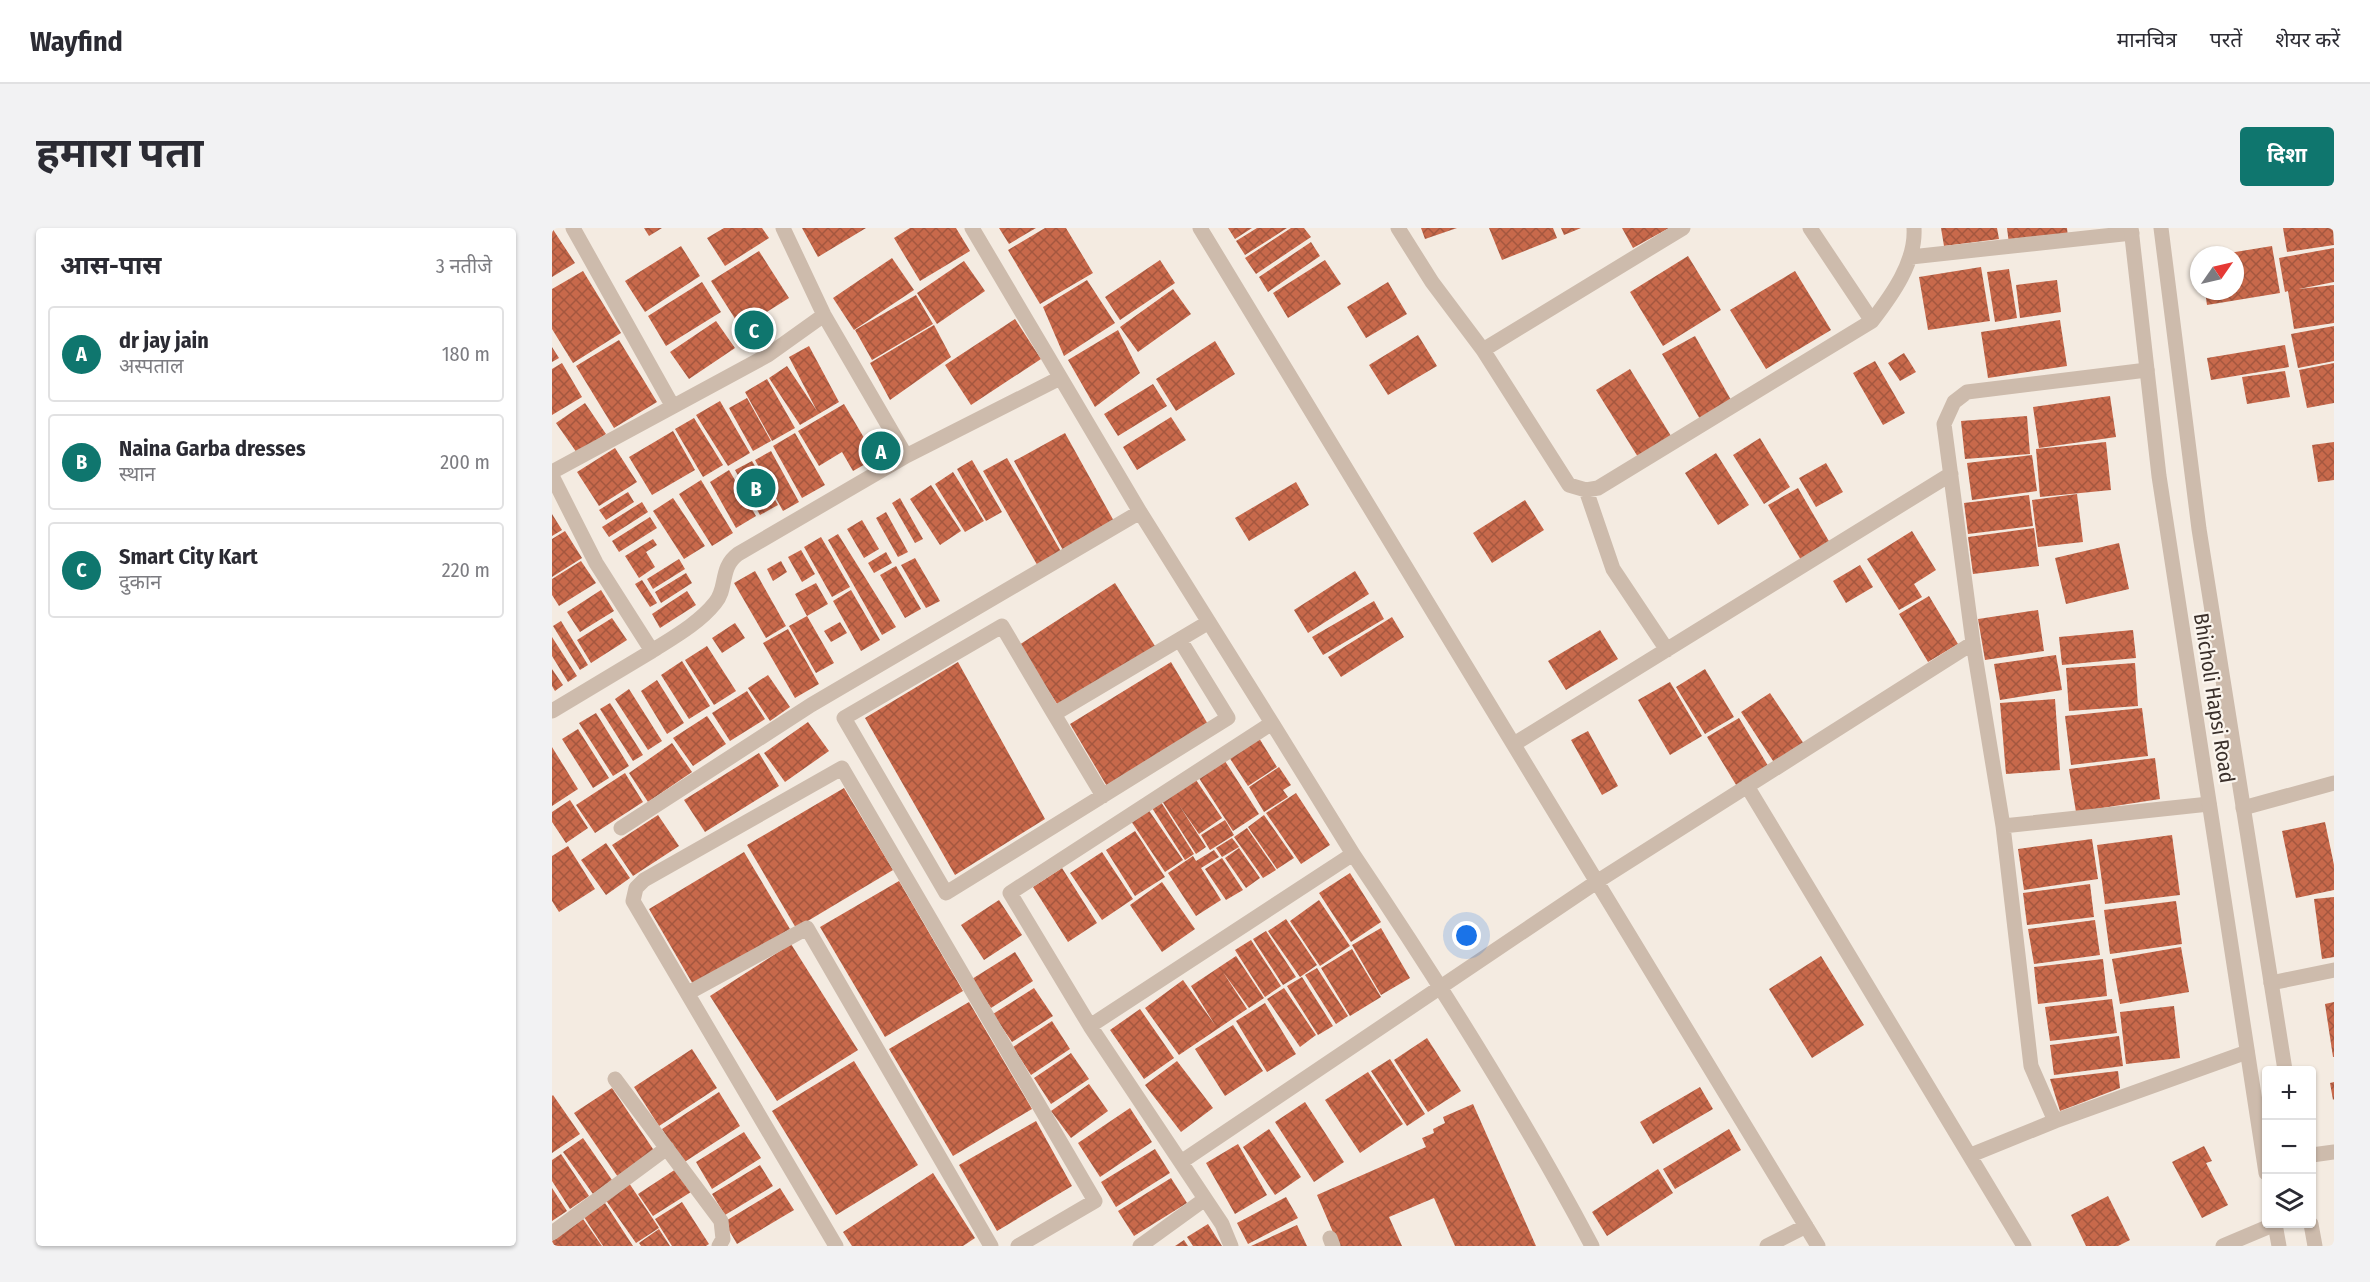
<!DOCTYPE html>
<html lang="hi">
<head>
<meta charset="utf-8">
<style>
  body { margin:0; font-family:"Fira Sans Condensed","Noto Sans Devanagari",sans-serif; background:#f2f2f3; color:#2b2b33 }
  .controls { position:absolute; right:18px; bottom:18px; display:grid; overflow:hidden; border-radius:6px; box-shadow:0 2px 4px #0004 }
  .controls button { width:54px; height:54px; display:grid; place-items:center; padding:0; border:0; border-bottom:2px solid #e1e1e2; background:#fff; color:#2b2b33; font:30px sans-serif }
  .compass { position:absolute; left:1638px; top:18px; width:54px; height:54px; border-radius:50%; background:#fff; box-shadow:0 2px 4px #0004; rotate:56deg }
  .you { position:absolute; left:915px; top:708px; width:21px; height:21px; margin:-15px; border:4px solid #fff; border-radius:50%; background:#1a73e8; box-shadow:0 0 0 9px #1a73e833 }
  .badge { display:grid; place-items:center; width:39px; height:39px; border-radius:50%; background:#0f766e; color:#fff; font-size:20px; font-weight:700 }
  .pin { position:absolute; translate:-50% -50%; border:3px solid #fff; box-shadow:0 2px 6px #0006 }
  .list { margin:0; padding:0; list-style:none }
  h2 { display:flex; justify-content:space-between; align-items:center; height:78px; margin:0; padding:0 24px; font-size:26px }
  h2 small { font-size:20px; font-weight:400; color:#7c7c81 }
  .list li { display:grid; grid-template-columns:39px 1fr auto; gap:18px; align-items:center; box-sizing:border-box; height:96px; margin:0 12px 12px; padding:0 12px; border:2px solid #e1e1e2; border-radius:6px }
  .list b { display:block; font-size:22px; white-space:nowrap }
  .list p { margin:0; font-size:20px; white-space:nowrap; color:#7c7c81 }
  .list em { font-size:20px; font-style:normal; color:#7c7c81 }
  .icon { flex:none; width:33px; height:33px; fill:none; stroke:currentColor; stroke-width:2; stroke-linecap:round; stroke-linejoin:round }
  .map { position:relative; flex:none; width:1782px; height:1018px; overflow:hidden; border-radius:6px }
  header { display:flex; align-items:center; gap:36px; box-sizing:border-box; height:84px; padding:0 30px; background:#fff; border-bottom:2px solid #e1e1e2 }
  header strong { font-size:28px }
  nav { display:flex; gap:33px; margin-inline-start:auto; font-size:21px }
  .intro { display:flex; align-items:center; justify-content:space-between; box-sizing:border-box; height:144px; padding:0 36px }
  h1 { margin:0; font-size:42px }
  .button { padding:15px 27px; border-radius:6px; background:#0f766e; color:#fff; font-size:21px; font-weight:700 }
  main { display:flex; gap:36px; padding:0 36px }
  aside { flex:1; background:#fff; border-radius:6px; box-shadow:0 2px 4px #0004 }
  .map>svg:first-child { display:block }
  .building { fill:url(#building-cross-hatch) }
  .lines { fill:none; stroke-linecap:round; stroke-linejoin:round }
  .minor { stroke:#cdbbac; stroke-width:15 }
  .tertiary { stroke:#cdbbac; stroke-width:15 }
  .labels { text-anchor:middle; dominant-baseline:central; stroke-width:4.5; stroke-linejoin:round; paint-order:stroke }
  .street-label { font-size:21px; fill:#3b302b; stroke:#fbf5ee }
</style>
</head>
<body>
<header>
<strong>Wayfind</strong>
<nav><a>मानचित्र</a><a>परतें</a><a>शेयर करें</a></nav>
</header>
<div class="intro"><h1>हमारा पता</h1><a class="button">दिशा</a></div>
<main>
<aside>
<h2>आस-पास<small>3 नतीजे</small></h2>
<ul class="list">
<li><span class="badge">A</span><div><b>dr jay jain</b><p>अस्पताल</p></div><em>180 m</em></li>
<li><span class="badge">B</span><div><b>Naina Garba dresses</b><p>स्थान</p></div><em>200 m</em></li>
<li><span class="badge">C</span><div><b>Smart City Kart</b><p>दुकान</p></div><em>220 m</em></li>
</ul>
</aside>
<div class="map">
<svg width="1782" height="1018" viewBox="0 0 1782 1018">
  <defs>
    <pattern id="building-cross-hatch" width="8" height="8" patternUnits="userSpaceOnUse" patternTransform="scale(1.5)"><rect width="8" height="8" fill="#c8694b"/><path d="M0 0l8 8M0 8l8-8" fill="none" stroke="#a4573f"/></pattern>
  </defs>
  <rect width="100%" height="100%" fill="#f4ebe1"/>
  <path class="building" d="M0 0 23 35 0 49Z
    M92 0H110L97 8Z
    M172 0H210L217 10 173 38 155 10Z
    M250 0H314L266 29Z
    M358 0H404L418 23 368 53 342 10Z
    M447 0H484L457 16Z
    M493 0H514L541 45 488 76 456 22Z
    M676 0H700L683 11Z
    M705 0H735L693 27 684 13Z
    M739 0H752L759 9 704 46 693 30Z
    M869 0H905L873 11Z
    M937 0H1001L1005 10 950 32Z
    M1009 0H1029L1012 7Z
    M1070 0H1117L1081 20Z
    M1389 0H1445L1447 11 1392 18Z
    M1455 0H1515L1516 10 1457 16Z
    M1731 0H1781L1782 17 1735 24Z
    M759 14 768 28 716 64 707 49Z
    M129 18 148 48 93 84 73 53Z
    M1720 18 1728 65 1655 77 1653 63H1683V27L1671 26Z
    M1782 20V54L1747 61 1782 57V95L1742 101 1736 63 1733 64 1727 30Z
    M207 23 237 70 189 100 159 53Z
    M1136 28 1169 82 1111 118 1078 64Z
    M340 30 362 62 302 102 281 70Z
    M608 32 623 55 568 92 553 69Z
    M773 32 789 56 736 90 721 65Z
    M412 33 433 63 385 96 365 65Z
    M1429 39 1438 93 1376 102 1367 49Z
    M1457 41 1465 90 1443 94 1435 44Z
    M31 43 69 105 21 135 0 101V61Z
    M1243 43 1279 102 1214 141 1178 82Z
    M535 52 563 95 512 128 491 79Z
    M1505 52 1509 84 1468 90 1464 57Z
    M150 54 169 84 114 118 96 88Z
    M836 54 855 86 814 110 795 79Z
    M621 61 639 86 586 124 568 99Z
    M364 67 381 96 320 132 303 102Z
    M463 91 489 131 419 177 393 137Z
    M1508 92 1515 138 1436 150 1429 104Z
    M164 93 183 120 137 151 118 124Z
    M382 97 399 129 338 172 318 135Z
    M1782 98V133L1746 140 1739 106Z
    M566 102 588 145 543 179 516 132Z
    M866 107 885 138 836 167 817 137Z
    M1143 108 1179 172 1148 191 1110 126Z
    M67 112 105 174 62 200 24 138Z
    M663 113 683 146 624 183 604 151Z
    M1733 117 1737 139 1659 152 1655 130Z
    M257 118 287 174 248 197 217 150 235 138 265 183 237 129Z
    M0 119 7 130 0 134Z
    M1352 125 1364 144 1348 153 1336 135Z
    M1323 133 1353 185 1331 197 1301 145Z
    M10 135 30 169 0 187V141Z
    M1782 135V175L1755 180 1747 142Z
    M1078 141 1119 208 1086 229 1044 162Z
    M1733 143 1738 169 1695 176 1690 149Z
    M215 151 243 200 220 213 193 164Z
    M601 156 615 178 566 208 552 186Z
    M1558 168 1564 209 1487 220 1481 179Z
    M195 170 219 213 201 223 177 180Z
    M168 173 198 225 176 238 144 187Z
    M33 175 54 206 25 225 4 195Z
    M292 176 324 230 301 243 290 224 267 238 246 203Z
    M1475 188 1478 226 1413 231 1409 193Z
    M619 189 634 212 585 242 571 219Z
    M142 190 171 237 151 249 123 201Z
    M121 203 143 242 100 267 77 229Z
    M243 205 273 257 250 270 221 218Z
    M513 205 563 295 512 324 462 233Z
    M1208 210 1238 259 1212 276 1181 227Z
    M1554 214 1559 262 1488 269 1484 221Z
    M1782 214V252L1766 254 1760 217Z
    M63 220 85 254 47 278 25 244Z
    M219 223 247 274 231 283 203 232Z
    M1164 225 1197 277 1166 297 1133 245Z
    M1480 227 1485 263 1420 272 1415 235Z
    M455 230 511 327 487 340 431 243Z
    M420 232 450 284 434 293 405 241Z
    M200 233 226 277 208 287 183 242Z
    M1274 235 1291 264 1264 279 1247 250Z
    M177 242 204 288 184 300 158 254Z
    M401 244 432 293 413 304 383 256Z
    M149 252 181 305 160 318 127 266Z
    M744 254 757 277 697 313 683 290Z
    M379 257 409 303 388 317 358 271Z
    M1246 260 1278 315 1249 332 1216 277Z
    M76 264 82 274 54 292 47 282Z
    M1525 266 1531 314 1486 319 1480 272Z
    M1477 267 1481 298 1416 306 1412 275Z
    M121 270 153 318 132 331 101 283Z
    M348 270 371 311 363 315 340 275Z
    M973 272 992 302 940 335 921 305Z
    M90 274 96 284 57 309 50 299Z
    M334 284 356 324 346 329 324 290Z
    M0 286 10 302 0 308Z
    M98 289 105 300 67 324 60 313Z
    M310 292 327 321 312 330 295 301Z
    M1482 300 1487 338 1421 346 1416 309Z
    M13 303 30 330 0 349V311Z
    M1360 303 1384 342 1362 356 1370 369 1347 382 1315 331Z
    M286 306 344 399 330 407 276 312Z
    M269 309 298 359 280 369 252 319Z
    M101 311 105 317 94 324 103 339 87 350 73 328Z
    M1567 315 1577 361 1514 376 1503 330Z
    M249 322 263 346 250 354 236 329Z
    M334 324 340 335 322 345 316 335Z
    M363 330 388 373 374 380 349 337Z
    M127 331 133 341 101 361 95 351Z
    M29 333 44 355 7 378 0 367V351Z
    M229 333 235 344 221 353 215 341Z
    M1308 337 1321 359 1294 375 1281 353Z
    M344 338 369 381 353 390 328 347Z
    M203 343 234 398 214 410 182 355Z
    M803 343 817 366 756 405 742 382Z
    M134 345 140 355 109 375 103 364Z
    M90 352 105 375 98 379 83 356Z
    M264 355 276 376 255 388 282 435 264 445 237 398 255 388 243 366Z
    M563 355 603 418 507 479 467 417Z
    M49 362 62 383 28 404 15 384Z
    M299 362 328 412 309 423 281 373Z
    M135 363 144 377 108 400 100 386Z
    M1377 368 1406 416 1376 434 1347 386Z
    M822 373 832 391 771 427 760 409Z
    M1486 382 1492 423 1433 432 1426 391Z
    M840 389 852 409 789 449 776 429Z
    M60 390 75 412 39 435 25 412Z
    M9 393 36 437 28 442 1 398Z
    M288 394 295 405 279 414 272 403Z
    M183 395 193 410 170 425 160 410Z
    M236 401 267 456 243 470 211 415Z
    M1048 402 1066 431 1014 462 996 433Z
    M1581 402 1584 430 1510 437 1507 409Z
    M0 409 25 448 16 454 0 428Z
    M155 418 184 463 162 477 133 432Z
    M1504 427 1510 462 1448 472 1442 436Z
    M130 433 158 478 137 491 109 447Z
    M406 434 493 591 403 647 313 490Z
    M619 434 657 498 556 560 518 496Z
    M1583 435 1586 478 1517 483 1514 440Z
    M0 441 11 457 3 463 0 458Z
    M1153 441 1182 489 1153 506 1124 459Z
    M216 447 238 479 218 493 196 460Z
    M105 452 132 495 115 506 89 463Z
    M1118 454 1150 508 1118 527 1086 472Z
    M77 461 110 513 96 522 63 471Z
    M195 463 213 491 178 513 160 485Z
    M1218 465 1254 519 1225 539 1189 484Z
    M1503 471 1508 542 1454 546 1448 475Z
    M58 475 91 527 81 533 48 481Z
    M1590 480 1596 528 1519 537 1513 488Z
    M44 485 77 538 61 548 27 495Z
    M155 488 174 516 141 538 121 510Z
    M1187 490 1218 541 1186 560 1155 509Z
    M256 494 277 523 233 554 212 525Z
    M26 501 57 550 41 560 10 511Z
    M1036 503 1066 558 1050 567 1019 512Z
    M707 510 725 539 696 558 677 529Z
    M120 515 140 544 96 574 77 545Z
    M0 519 26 561 0 578Z
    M207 525 227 558 153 604 132 572Z
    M671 530 707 586 681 603 645 547Z
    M1603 530 1608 571 1524 584 1517 541Z
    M727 539 739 557 731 562 736 569 712 584 697 559Z
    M73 545 91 574 43 605 24 577Z
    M644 552 670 590 647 606 627 577 654 619 644 626 610 573Z
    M292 560 341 642 244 700 195 617Z
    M744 565 778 617 749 636 714 585Z
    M18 572 36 600 14 615 0 594V584Z
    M609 574 642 626 633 632 600 580Z
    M596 581 631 632 613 644 579 593Z
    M106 587 127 618 81 648 60 617Z
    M712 587 742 630 725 641 696 599Z
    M673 592 682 607 658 622 649 607Z
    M1773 594 1782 637V662L1744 670 1730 603Z
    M695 600 724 642 711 650 682 609Z
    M583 603 613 649 583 668 554 622Z
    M1620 607 1628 667 1553 676 1545 617Z
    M680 610 687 619 670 629 664 620Z
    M1540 611 1546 651 1472 662 1466 621Z
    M54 615 78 650 54 667 29 632Z
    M16 618 43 661 7 684 0 673V628Z
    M687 620 708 650 694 660 673 630Z
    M662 622 667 629 649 640 669 672 644 688 616 645 641 628 644 633Z
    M192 624 238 701 142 758 97 681Z
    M550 624 581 671 550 692 518 645Z
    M670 630 691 662 674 672 653 641Z
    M510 640 545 695 516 714 481 659Z
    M798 645 829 694 799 714 767 665Z
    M347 653 411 763 333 809 268 699Z
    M610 654 643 701 610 724 578 677Z
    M1538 656 1542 689 1475 697 1471 665Z
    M1782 669V729L1770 731 1762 671Z
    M447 672 470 707 432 732 409 697Z
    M767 672 798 718 768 738 738 693Z
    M1624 673 1630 716 1558 726 1552 682Z
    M734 691 765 737 748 749 716 703Z
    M1543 692 1548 727 1482 736 1476 701Z
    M829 700 858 750 829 767 800 717Z
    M714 703 744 749 731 757 701 711Z
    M699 712 729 758 713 769 683 722Z
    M239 716 306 822 225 873 158 768Z
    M1629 719 1637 764 1568 776 1560 731Z
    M800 721 829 769 798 788 769 740Z
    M463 724 481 753 439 780 420 751Z
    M684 728 712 770 697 780 671 744 695 781 627 827 593 780 631 752 663 797 639 758Z
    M1269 728 1312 797 1260 830 1217 761Z
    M1551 731 1555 768 1486 776 1482 739Z
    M765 740 796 788 784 796 753 747Z
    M750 749 781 798 766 807 735 758Z
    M482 760 501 788 460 814 441 786Z
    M732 760 764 807 748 819 715 771Z
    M1560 771 1565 805 1498 813 1493 779Z
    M417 774 480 881 401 928 337 821Z
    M1782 774V829H1781L1773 776Z
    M713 775 744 826 715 844 684 793Z
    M1622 778 1628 830 1574 836 1568 784Z
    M588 781 622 830 592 851 558 802Z
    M500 793 518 821 479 847 461 819Z
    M681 797 711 843 673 868 643 821Z
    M1567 808 1571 838 1502 847 1498 817Z
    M875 810 909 863 876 884 842 832Z
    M140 821 165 860 107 898 82 859Z
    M519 825 537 851 499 876 482 850Z
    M838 831 873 886 855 898 819 843Z
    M302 833 366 937 284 987 220 883Z
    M625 833 661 880 629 904 593 857Z
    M1566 843 1568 860 1508 883 1498 851Z
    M816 844 851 896 808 925 773 872Z
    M1782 854V871L1781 872 1778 855Z
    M537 856 556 883 519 910 499 883Z
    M1148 859 1161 881 1101 916 1088 894Z
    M60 860 103 924 66 949 22 885Z
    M167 864 188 898 131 935 110 901Z
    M1 867 28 906 0 925V868Z
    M753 874 792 934 762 954 723 894Z
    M921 876 984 1018H903L882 970 837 989 850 1018H787L765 967 874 919 870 910 882 905 881 901 893 895 891 889Z
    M578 880 600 914 548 949 526 915Z
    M484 893 520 958 445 1003 407 937Z
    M717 901 749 949 723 967 691 919Z
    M1177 901 1189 922 1123 961 1111 941Z
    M192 904 209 930 160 961 144 934Z
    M31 910 60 952 41 966 11 924Z
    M686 916 715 967 683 986 654 935Z
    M1652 918 1660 933 1654 935 1676 977 1650 990 1620 934Z
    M603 921 618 945 564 979 549 954Z
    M9 926 37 968 18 981 0 953V932Z
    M208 937 221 958 173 987 160 966Z
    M124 941 139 964 101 988 86 966Z
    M1106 941 1121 965 1055 1008 1040 984Z
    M381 945 423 1010 411 1018H300L291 1004Z
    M619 950 635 975 582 1008 566 983Z
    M77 955 107 1000 84 1015 53 971Z
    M0 960 15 983 0 993Z
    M228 960 242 982 185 1016 172 994Z
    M1556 968 1578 1012 1566 1018H1534L1519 987Z
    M734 969 746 990 696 1016 685 995Z
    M130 974 157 1016 154 1018H120L103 991Z
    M53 975 81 1018H51L32 989Z
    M31 991 50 1018H0V1013Z
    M656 996 670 1018H641L635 1009Z
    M745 997 755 1018H699Z
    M107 1001 118 1018H89L87 1015Z
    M632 1012 636 1018H623Z"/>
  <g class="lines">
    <path class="minor" d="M21 0 120 177
      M231 0 272 87 354 228 508 150
      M420 0 588 284 720 495
      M648 0 1266 1018
      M846 0 880 54 931 122 1017 257 1034 262 1046 260 1320 93
      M1258 0 1320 93C1340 67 1364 34 1362 0
      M1359 29 1580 5
      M931 122 1131 0
      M1595 142 1415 164 1402 174 1392 196 1421 415 1451 598 1479 838 1503 893 1695 824
      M0 244 216 127 272 87
      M0 248 44 335 100 423C122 409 147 395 163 375 176 360 167 340 186 326L354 228
      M1034 262 1061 341 1115 422
      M628 412 676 490 394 665 292 490 450 398 502 486 657 394
      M0 483 100 423
      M502 486 551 568
      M962 516 1399 246
      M1195 558 1472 1018
      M1691 580 1782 555
      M1451 598 1657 576
      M69 600 259 477 588 284
      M801 626C887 754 968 882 1040 1018
      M1719 755 1782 742
      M136 765 255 700 439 1018
      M538 798 458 665 720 495 801 626 538 798 670 996 679 1018
      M63 851 169 993 171 1011 167 1018
      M1419 927 1503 893
      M1760 927 1782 924
      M629 934 1046 653 1421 415
      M0 1005 115 920
      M778 1010 781 1018
      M284 1018 81 673 84 660 92 652 290 540 543 973 466 1018
      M588 1018 653 971
      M1215 1018 1254 998
      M1671 1018 1723 996"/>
    <path class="tertiary" d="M1579 0 1607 248 1714 945
      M1609 0 1647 301 1733 842
      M1723 996 1727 1018
      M1759 996 1763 1018"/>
  </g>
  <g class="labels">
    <g class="street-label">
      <text transform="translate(1662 470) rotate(81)">Bhicholi Hapsi Road</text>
    </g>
  </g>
</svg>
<div class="controls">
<button>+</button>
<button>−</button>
<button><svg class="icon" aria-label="layers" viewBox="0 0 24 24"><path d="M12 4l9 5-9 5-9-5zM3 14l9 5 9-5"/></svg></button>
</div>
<svg class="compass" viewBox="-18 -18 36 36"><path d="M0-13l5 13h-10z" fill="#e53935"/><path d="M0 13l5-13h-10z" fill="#7c7c81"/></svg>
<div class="you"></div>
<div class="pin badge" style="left:329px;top:223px">A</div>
<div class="pin badge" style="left:204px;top:260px">B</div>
<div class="pin badge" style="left:202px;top:102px">C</div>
</div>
</main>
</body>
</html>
